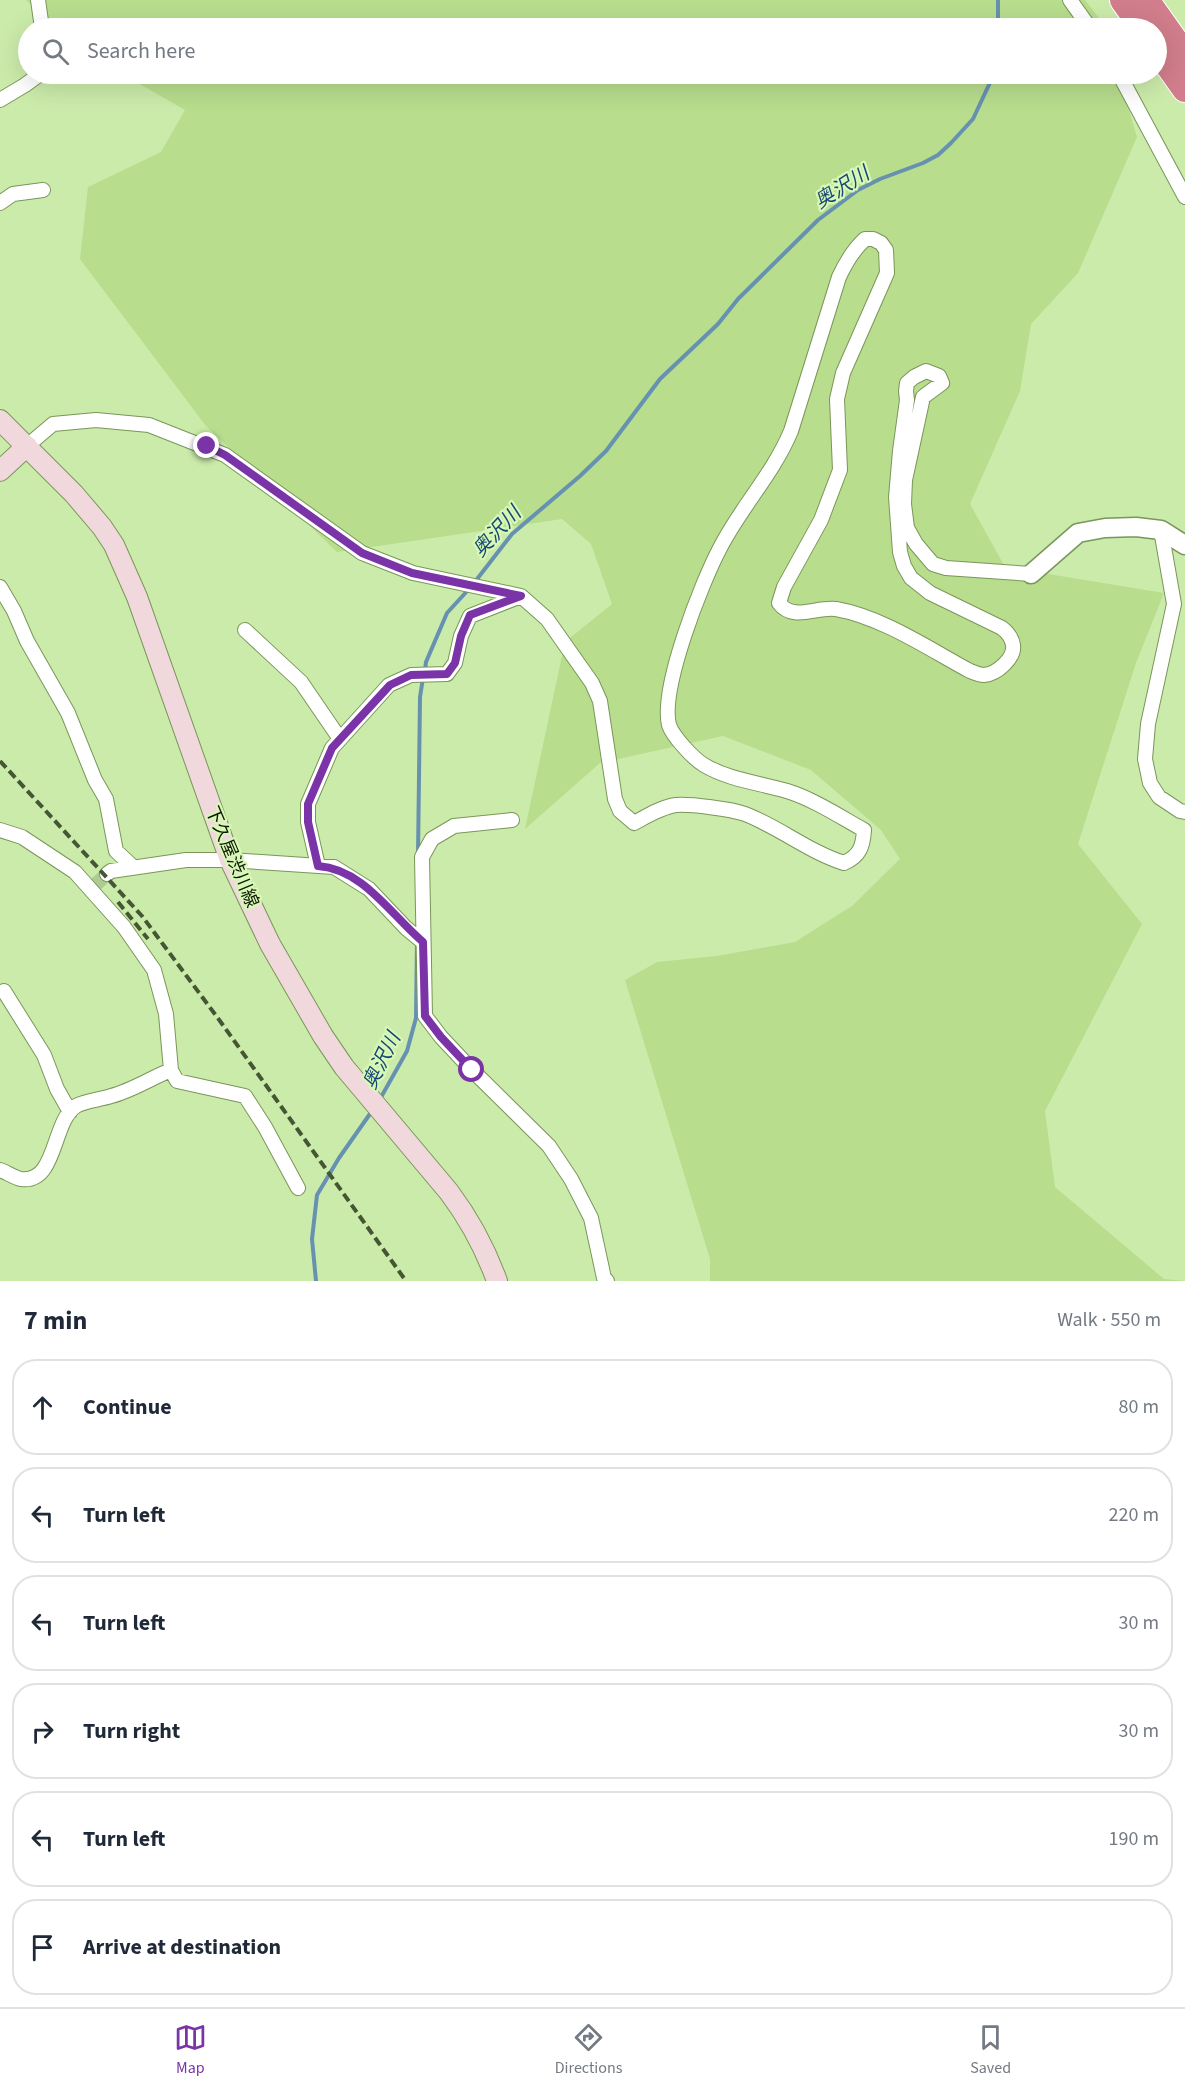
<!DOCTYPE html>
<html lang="en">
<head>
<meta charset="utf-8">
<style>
  body { margin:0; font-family:"Source Sans 3","Noto Sans JP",sans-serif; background:#f2f2f3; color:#1f2937 }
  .stop { position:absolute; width:18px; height:18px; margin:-14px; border:4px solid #7a34a7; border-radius:50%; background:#fff }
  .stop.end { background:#7a34a7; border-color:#fff; box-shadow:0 2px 6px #0008 }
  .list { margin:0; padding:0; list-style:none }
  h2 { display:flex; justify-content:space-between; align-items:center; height:78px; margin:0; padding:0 24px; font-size:26px }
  h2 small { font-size:20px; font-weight:400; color:#747a83 }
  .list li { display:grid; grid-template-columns:39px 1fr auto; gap:18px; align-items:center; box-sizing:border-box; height:96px; margin:0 12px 12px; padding:0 12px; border:2px solid #e0e1e3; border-radius:24px }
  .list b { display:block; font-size:22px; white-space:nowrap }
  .list em { font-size:20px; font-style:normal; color:#747a83 }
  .icon { flex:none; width:33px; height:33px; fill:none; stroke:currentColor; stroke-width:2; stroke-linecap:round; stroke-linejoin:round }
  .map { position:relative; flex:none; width:1185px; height:1281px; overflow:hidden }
  .search { position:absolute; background:#fff; box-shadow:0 6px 24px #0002; left:18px; right:18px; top:18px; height:66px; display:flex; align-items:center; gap:15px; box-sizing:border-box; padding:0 21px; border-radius:33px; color:#747a83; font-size:22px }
  .sheet { height:726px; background:#fff }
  nav { display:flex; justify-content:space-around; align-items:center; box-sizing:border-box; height:84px; border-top:2px solid #e0e1e3; background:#fff; font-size:16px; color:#747a83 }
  nav a { display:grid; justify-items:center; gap:3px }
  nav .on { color:#7a34a7 }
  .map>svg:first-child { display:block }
  .green { fill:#b7dd8d }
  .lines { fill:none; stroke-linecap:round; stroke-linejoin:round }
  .stream { stroke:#6791b1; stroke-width:4 }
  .minor-tunnel { stroke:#aecb91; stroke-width:14; stroke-dasharray:14 7; stroke-linecap:butt }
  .minor-casing { stroke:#7a9659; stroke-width:16 }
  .tertiary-casing { stroke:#7a9659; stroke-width:21 }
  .secondary-casing { stroke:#7a9659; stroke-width:22 }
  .motorway-casing { stroke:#fff; stroke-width:28 }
  .minor { stroke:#fff; stroke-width:14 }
  .tertiary { stroke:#fff; stroke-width:18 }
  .secondary { stroke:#f1d8dc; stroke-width:20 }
  .motorway { stroke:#d17d8b; stroke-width:26 }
  .rail { stroke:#455634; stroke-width:4; stroke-dasharray:9 4.5; stroke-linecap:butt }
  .route { stroke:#7a34a7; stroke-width:8 }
  .labels { text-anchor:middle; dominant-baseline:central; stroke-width:4.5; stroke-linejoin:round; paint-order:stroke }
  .street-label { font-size:18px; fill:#0d1802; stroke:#d8f8b7 }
  .water-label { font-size:20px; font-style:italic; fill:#174874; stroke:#d8f8b7 }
</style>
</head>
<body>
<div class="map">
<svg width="1185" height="1281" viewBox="0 0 1185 1281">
  <rect width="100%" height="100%" fill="#cbebaa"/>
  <path class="green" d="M26 0H1085L1102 22 1104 28H55Z
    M122 74H1118L1137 137 1078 273 1031 324 1020 391 970 504 1005 567 1164 593 1136 663 1078 844 1142 924 1045 1111 1055 1187 1164 1279 1185 1281H710V1259L625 980 657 962 717 956 795 942 852 906 900 859 881 830 811 770 723 736 600 763 525 829 565 642 612 604 591 544 562 519 337 552 206 426 80 259 88 187 161 152 185 110Z"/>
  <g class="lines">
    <path class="stream" d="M998 0V28
      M474 583 512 534 580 476 606 451 660 379 718 324 738 299 818 220 858 190 880 179 923 163 938 155 951 143 973 119 994 74
      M425 670 426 662 447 613 469 589
      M418 856 420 697 423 678
      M380 1099 407 1051 416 1018 417 941
      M316 1281 312 1239 317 1195 339 1158 372 1111"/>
    <path class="minor-tunnel" d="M95 885 107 874"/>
    <g class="minor-casing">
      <path id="minor" d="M38 0 42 28
        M1070 0 1090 28
        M1119 74 1185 197
        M0 100 25 85 40 74
        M0 203 13 194 43 190
        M27 446 53 424 96 420 149 425 225 455 362 553 413 573 521 596 547 619 592 683 600 701 615 799 620 811 634 823C647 816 661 807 676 805 691 804 731 809 745 814 779 827 809 852 844 863 860 856 863 846 864 830 839 816 813 799 787 791 760 783 729 780 704 765 694 759 673 737 669 725 660 688 702 582 720 548 741 507 773 474 791 431L839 277C846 262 853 250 865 239H873L881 243 886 250 887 273 843 373 837 399 840 470 821 520 784 587 779 603C793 622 817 606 836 609 882 617 929 649 970 671 975 673 980 675 984 675 997 674 1015 658 1013 645 1012 638 1007 632 1002 628L930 593 911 578 904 566 900 552 896 497 900 451 907 400 906 391 907 383 914 377 926 371 939 376 942 383 923 397 905 480 904 504 907 528 916 544 933 564 946 568 1031 574
        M1161 530 1174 604 1148 724 1145 759 1150 783 1159 797 1180 811 1185 812
        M0 587 14 611 27 641 68 713 95 780 106 799 116 851 130 864 131 868
        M245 630 301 682 340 739
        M512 820 454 826 432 839 422 857 425 1016 441 1037 472 1070 549 1146 571 1179 591 1218 604 1278 607 1281
        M0 830 22 837 75 872 124 927 154 970 166 1014 171 1070
        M318 866 308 822V804L332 748 389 685 411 675 447 674 455 663 461 636 470 616 521 596
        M107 874 111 871 186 860H230L334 867 369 889 406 928 423 942
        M4 991 44 1055 57 1089 70 1112
        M0 1170C6 1172 15 1178 21 1179 57 1184 52 1121 76 1106 86 1100 100 1100 111 1096 131 1091 151 1078 171 1070L177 1081 245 1096 265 1127 298 1188"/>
    </g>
    <g class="tertiary-casing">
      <path id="tertiary" d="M1031 574 1078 533 1105 528 1136 527 1161 530 1185 545"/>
    </g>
    <g class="secondary-casing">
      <path id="secondary" d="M0 420 74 494 102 527 114 545 137 597 230 860 270 944 323 1036 344 1067 449 1192C470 1220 485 1248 497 1281
        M0 471 27 446"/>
    </g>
    <g class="motorway-casing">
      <path id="motorway" d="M1123 0 1143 28
        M1146 0 1185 55
        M1156 48 1185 89"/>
    </g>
    <use href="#minor" class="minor"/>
    <use href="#tertiary" class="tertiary"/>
    <use href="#secondary" class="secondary"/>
    <use href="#motorway" class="motorway"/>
    <path class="rail" d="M0 761 142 916 220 1021 406 1281
      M118 902 148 939"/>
  </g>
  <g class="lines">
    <path class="route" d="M207 446 225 455 362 553 412 573 521 596 470 615 461 636 455 663 447 674 411 675 390 685 332 748 308 804V822L318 866C363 869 391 915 423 942L425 1016 441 1037 472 1070"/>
  </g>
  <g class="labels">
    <g class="street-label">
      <text transform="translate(232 857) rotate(67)">下久屋渋川線</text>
    </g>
    <g class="water-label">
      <text transform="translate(842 188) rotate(-32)">奥沢川</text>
      <text transform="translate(497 532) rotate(-47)">奥沢川</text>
      <text transform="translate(382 1061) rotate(-64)">奥沢川</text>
    </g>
  </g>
</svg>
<div class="stop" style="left:472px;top:1070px"></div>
<div class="stop end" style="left:207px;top:446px"></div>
<div class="search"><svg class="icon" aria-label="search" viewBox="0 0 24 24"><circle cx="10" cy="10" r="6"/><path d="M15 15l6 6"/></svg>Search here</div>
</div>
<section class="sheet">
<h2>7 min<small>Walk · 550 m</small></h2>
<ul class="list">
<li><svg class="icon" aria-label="ahead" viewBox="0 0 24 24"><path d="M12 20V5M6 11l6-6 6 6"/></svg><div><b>Continue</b></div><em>80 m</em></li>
<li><svg class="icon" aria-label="left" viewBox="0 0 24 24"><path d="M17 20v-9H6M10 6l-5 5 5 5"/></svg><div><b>Turn left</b></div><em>220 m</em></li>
<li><svg class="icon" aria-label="left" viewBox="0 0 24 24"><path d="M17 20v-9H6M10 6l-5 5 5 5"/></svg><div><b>Turn left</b></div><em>30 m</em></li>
<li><svg class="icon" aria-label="right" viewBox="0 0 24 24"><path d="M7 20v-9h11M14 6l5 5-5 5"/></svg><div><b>Turn right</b></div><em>30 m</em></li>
<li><svg class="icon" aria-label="left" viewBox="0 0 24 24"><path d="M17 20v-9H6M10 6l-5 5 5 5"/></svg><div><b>Turn left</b></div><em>190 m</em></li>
<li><svg class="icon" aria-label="arrive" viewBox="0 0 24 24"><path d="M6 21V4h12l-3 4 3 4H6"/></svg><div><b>Arrive at destination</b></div></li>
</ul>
</section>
<nav>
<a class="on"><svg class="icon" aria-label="map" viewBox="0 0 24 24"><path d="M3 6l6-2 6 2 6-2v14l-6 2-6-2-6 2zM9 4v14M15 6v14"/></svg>Map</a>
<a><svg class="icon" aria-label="directions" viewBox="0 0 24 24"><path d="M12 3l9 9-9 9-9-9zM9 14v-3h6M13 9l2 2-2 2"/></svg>Directions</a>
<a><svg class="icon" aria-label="saved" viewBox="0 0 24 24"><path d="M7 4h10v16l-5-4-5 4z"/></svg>Saved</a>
</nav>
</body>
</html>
